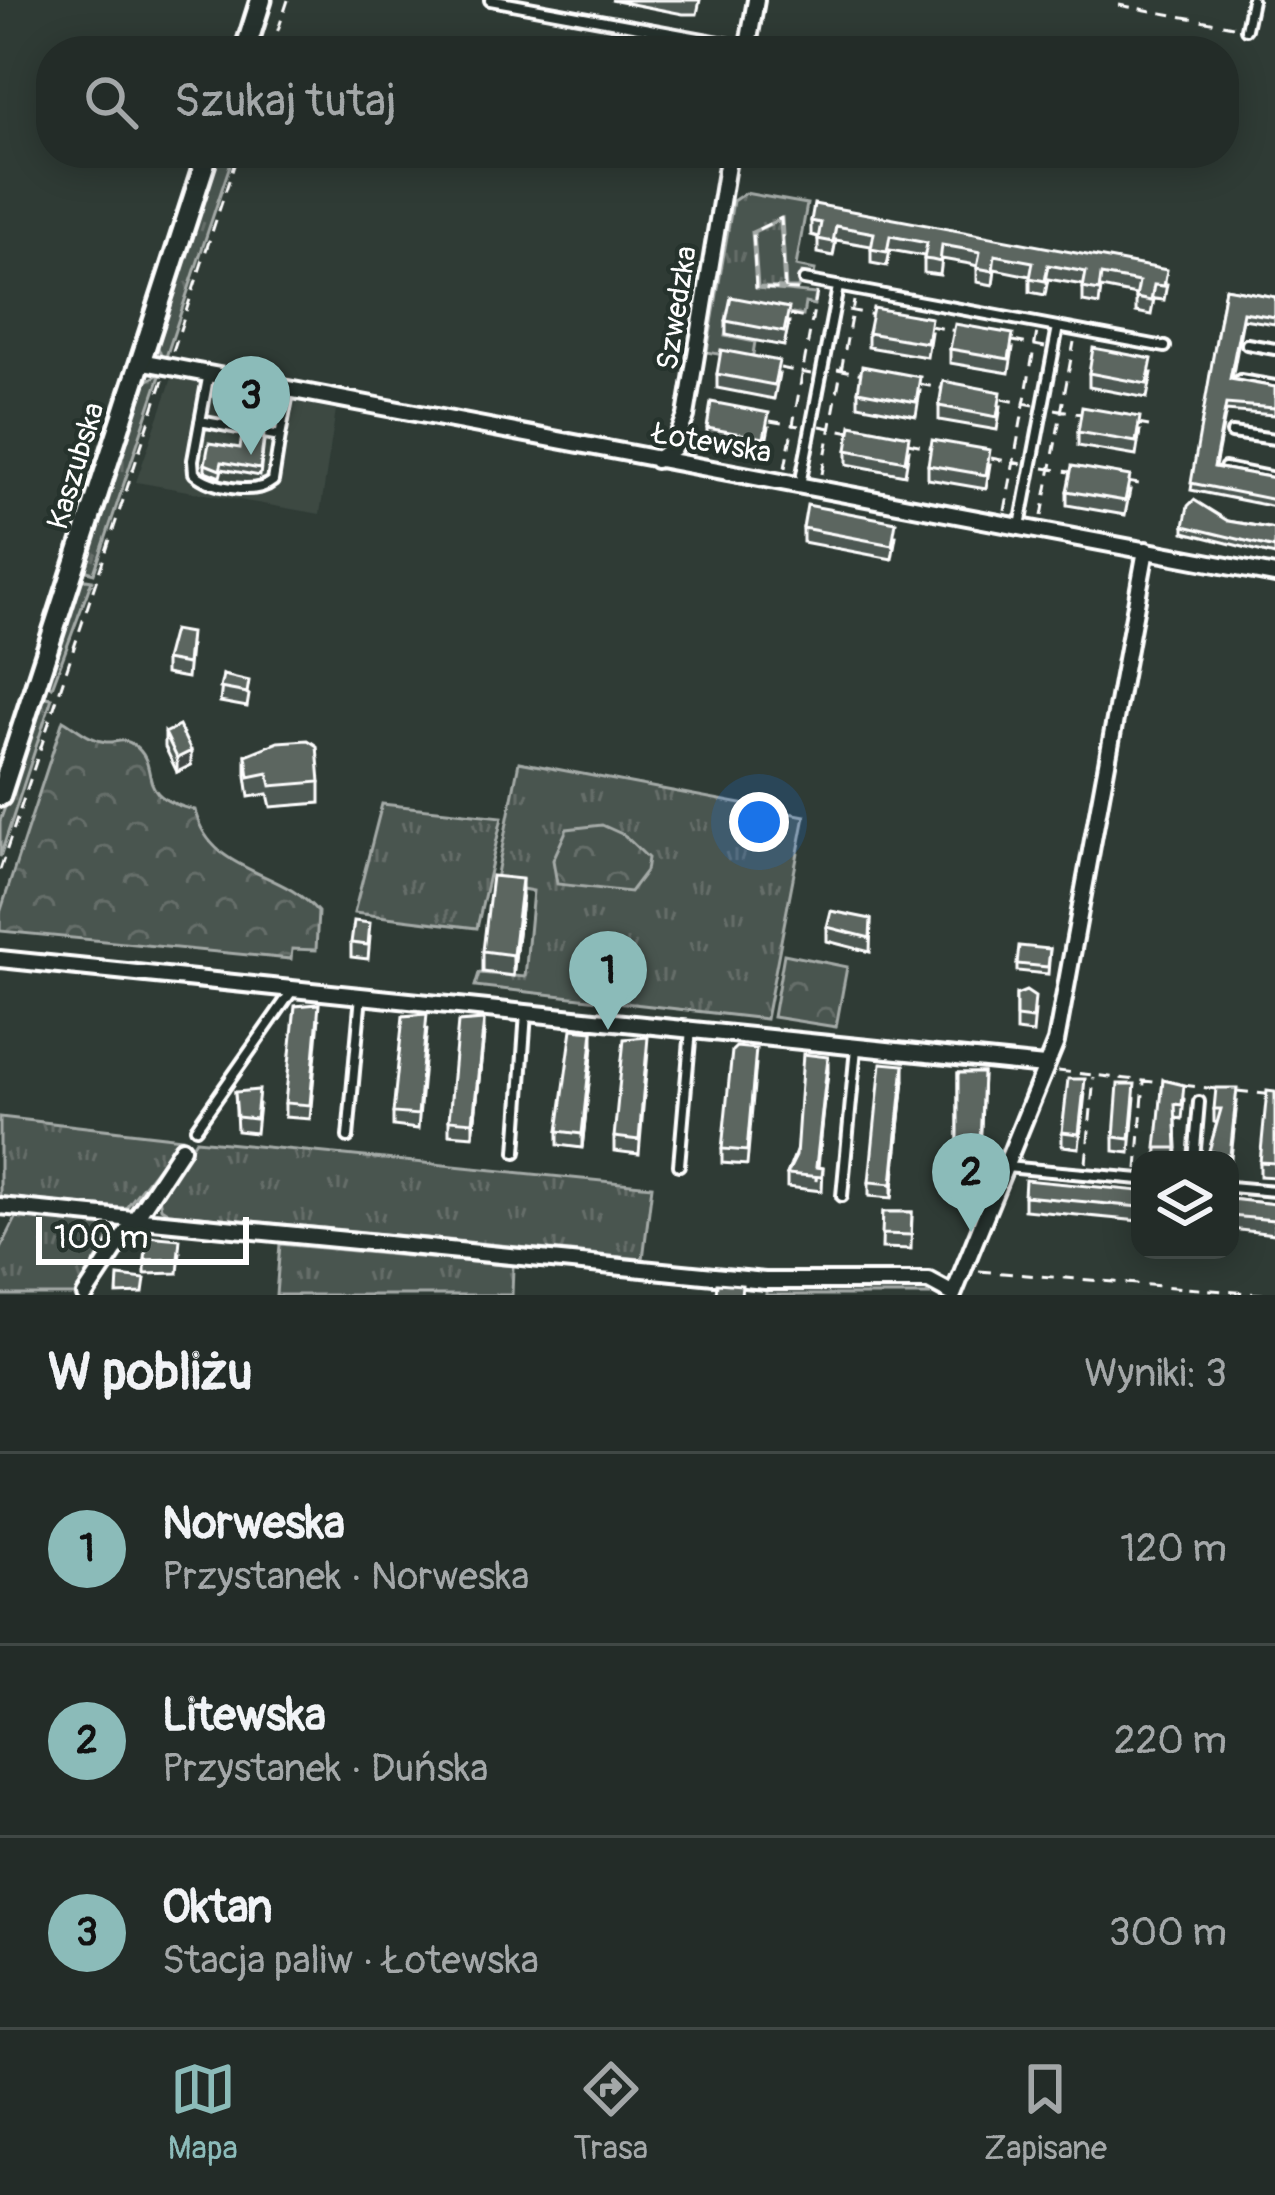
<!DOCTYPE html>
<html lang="pl">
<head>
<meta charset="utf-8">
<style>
  body { margin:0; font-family:Pangolin,sans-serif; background:#2b3430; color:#f1f3f6 }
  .controls { position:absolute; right:36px; bottom:36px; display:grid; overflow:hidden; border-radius:24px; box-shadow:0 6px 30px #0003 }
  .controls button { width:108px; height:108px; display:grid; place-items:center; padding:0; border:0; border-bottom:3px solid #404845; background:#232c28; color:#f1f3f6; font:60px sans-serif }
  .scale { position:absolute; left:36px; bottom:30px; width:213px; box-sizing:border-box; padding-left:12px; border:6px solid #fff; border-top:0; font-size:33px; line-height:42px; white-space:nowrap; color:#fff; -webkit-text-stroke:9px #26332d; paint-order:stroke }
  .you { position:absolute; left:759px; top:822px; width:42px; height:42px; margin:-30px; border:9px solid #fff; border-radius:50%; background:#1a73e8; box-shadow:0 0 0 18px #1a73e833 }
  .badge { display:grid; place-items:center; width:78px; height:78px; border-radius:50%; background:#8bbbb9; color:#111; font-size:39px; font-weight:700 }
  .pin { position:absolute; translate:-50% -99px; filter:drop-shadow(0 3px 6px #0008) }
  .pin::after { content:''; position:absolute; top:63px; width:42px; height:36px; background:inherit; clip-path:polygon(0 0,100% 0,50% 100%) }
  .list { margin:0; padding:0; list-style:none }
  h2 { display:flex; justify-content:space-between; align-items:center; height:156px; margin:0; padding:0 48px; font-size:51px }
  h2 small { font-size:39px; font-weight:400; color:#a3a7a8 }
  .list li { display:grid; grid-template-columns:78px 1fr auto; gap:36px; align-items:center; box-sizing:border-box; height:192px; padding:0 48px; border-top:3px solid #404845 }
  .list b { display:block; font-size:45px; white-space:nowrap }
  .list p { margin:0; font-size:39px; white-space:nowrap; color:#a3a7a8 }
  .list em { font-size:39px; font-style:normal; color:#a3a7a8 }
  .icon { flex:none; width:66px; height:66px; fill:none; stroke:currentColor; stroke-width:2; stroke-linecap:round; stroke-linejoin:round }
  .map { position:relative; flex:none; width:1275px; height:1295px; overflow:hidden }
  .search { position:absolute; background:#232c28; box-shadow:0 6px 30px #0003; left:36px; right:36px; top:36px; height:132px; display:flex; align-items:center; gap:30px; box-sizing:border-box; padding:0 42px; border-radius:48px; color:#a3a7a8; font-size:45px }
  .sheet { height:732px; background:#232c28 }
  nav { display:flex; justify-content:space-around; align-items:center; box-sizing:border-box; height:168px; border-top:3px solid #404845; background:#232c28; font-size:33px; color:#a3a7a8 }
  nav a { display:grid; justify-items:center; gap:6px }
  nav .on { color:#8bbbb9 }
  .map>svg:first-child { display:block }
  .built { fill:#3c4842 }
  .grass { fill:url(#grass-tufts); stroke:#a4aaa7; stroke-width:3 }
  .forest { fill:url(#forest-crowns); stroke:#a4aaa7; stroke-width:3 }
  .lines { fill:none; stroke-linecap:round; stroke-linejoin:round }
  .lane-casing { stroke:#fff; stroke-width:16 }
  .street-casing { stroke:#fff; stroke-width:22 }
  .secondary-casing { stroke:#fff; stroke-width:27 }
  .path { stroke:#fff; stroke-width:3; stroke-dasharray:12 9; stroke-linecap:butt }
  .lane { stroke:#26332d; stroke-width:8 }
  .street { stroke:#26332d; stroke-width:14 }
  .secondary { stroke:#26332d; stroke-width:18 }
  .wall { fill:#4e5853; stroke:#fff; stroke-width:3 }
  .shaded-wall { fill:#404744; stroke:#fff; stroke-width:3 }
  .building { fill:#5b6661; stroke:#fff; stroke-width:3 }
  .labels { text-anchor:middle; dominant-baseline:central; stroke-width:9; stroke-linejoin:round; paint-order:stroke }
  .street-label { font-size:30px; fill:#fff; stroke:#26332d }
</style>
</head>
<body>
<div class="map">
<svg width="1275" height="1295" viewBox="0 0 1275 1295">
  <defs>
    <pattern id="grass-tufts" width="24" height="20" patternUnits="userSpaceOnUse" patternTransform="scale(3)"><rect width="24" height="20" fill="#4a544f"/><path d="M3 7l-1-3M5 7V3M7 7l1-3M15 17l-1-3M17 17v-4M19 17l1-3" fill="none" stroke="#656e69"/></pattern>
    <pattern id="forest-crowns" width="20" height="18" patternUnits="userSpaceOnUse" patternTransform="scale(3)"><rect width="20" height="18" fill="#4a544f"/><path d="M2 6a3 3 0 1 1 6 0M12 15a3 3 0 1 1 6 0" fill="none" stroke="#656e69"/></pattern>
  </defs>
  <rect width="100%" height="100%" fill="#2f3b35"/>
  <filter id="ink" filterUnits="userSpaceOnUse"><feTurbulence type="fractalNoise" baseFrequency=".00833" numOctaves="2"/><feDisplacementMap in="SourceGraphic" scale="24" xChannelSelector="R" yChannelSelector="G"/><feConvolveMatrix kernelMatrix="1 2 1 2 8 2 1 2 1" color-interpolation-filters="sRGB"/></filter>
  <g filter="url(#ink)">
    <path class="built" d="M172 378 336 410 320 514 136 482Z"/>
    <path class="grass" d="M219 153H234L164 363 156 342Z
      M745 193 807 204 796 266 815 270 814 275 801 273 798 288H786L782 218 752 232 756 288 816 294 814 305 805 303 803 316 740 304 730 310 725 336 755 342 752 360 707 352 733 201Z
      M780 220 784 288 758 287 754 232Z
      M161 373 94 573 87 571 85 563 143 383Z
      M86 579 92 580 52 687 45 682 78 582Z
      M45 697 52 698 0 857V821Z
      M519 762 805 816 766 1019 475 986 479 973 525 977 533 891 495 884Z
      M382 804 502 817 477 928 354 913Z
      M0 1117 181 1138 126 1208 0 1199Z
      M196 1140 652 1186 643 1259 169 1213 161 1208 159 1197Z
      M17 1216 118 1223 75 1295H0V1250Z
      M280 1244 513 1266 512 1295H276Z
      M766 1285 924 1287 929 1295H766Z"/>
    <path class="forest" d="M63 720C77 728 89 740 106 742 117 743 124 737 134 745 164 768 129 795 195 810 210 875 281 868 318 912L316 950 292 949 291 959 0 931V913Z
      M602 825 624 835 648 858 646 871 630 892 557 884 553 860 567 829Z
      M784 954 847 967 836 1027 773 1017Z"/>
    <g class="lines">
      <g class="lane-casing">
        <path id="lane" d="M490 0 748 47
          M1246 29 1252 0
          M804 280 1165 347
          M1247 344 1275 349
          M1240 380 1275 386
          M200 421 280 436 273 481C255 496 211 488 194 473L193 460 208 378
          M1232 433 1275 439
          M280 436 288 393
          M1225 468 1275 478
          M800 485 838 287
          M1020 526 1058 327
          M196 1128 294 988
          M348 1137 361 995
          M516 1152 526 1013
          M1194 1160 1199 1102
          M679 1165 691 1029
          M1006 1167 1140 1179
          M1230 1187 1275 1191
          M842 1196 856 1048"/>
      </g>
      <g class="street-casing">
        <path id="street" d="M747 51 756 0
          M139 361 1275 575
          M656 460 673 448 686 416 729 153
          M0 959 1044 1066
          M0 1206 765 1281H929L953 1294
          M85 1295 182 1148
          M953 1295 1056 1042 1146 550"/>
      </g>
      <g class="secondary-casing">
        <path id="secondary" d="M245 51 261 0
          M0 796 208 153"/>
      </g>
      <path class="path" d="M1119 5 1233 26
        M271 51 288 0
        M785 289 781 218 753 232 756 288 798 290
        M848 310 874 315
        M790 315 810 319
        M930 326 956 331
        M1013 341 1045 347
        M173 351 238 153
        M780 368 811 374
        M837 369 863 374
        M919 384 945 389
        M1002 399 1034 405
        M1055 409 1081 414
        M770 421 793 425 817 292
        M1138 424 1149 426
        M820 426 851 432
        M908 443 934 448
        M991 458 1022 464
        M785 468 793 425 799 426
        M1044 468 1070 472
        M822 474 854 301
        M1127 482 1139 484
        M1005 511 1037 332
        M1042 516 1074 342
        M0 870 164 377
        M1058 1071 1162 1083
        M1183 1085 1216 1089
        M1237 1091 1275 1095
        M1086 1163 1094 1077
        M1137 1169 1144 1082
        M979 1271 1272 1295"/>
      <use href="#lane" class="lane"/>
      <use href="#street" class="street"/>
      <use href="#secondary" class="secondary"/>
    </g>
    <path class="wall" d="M611 0H700L697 14H683Z
      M811 221 1167 284 1164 300 1154 299 1151 315 1136 312V295L1101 288 1099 305 1083 302V285L1048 279 1045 295 1030 292V276L995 269 993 285 977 282V266L970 264 942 259 940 275 924 273V256L890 250 887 266 871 263V246L836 240 833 256 818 253V237L811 235Z
      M1225 288 1275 297V324L1243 319 1232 379 1275 387V415L1226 411 1215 467 1275 478V507L1191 490Z
      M726 321 789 322 784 346 726 335Z
      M931 332 927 357 868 347V333Z
      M1013 348 1009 373 950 363V349Z
      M1089 373H1152L1147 398 1089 387Z
      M717 374H779L774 399 717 388Z
      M858 391H920L916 416 858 405Z
      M239 406 270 409 267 425 239 420Z
      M939 406H1001L997 430 939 420Z
      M769 427 764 452 707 442V428Z
      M1140 431 1136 456 1078 446V432Z
      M264 441 260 476 222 469 220 477 205 471V464L240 448Z
      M847 450H909L905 475 847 464Z
      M990 464 986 489 928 479V465Z
      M1130 490 1125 515 1067 505V491Z
      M1228 521 1275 529V555L1184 532V526Z
      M803 528 896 536 892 559 803 542Z
      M190 647 187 678 165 674V660Z
      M223 675 249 695 247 707 220 702Z
      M165 733 191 765 177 772 165 747Z
      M246 755 320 782V803L271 807 268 794 249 797 246 776Z
      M522 900 513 976 483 972V951Z
      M871 919 870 952 827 941V927Z
      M370 937 368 959 351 957V943Z
      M1050 949 1048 974 1017 971V964Z
      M1016 995 1035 1011 1033 1033 1016 1031Z
      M319 1018 310 1119 285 1117V1103Z
      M427 1028 418 1129 393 1126V1113Z
      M484 1034 473 1136 449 1134V1120Z
      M593 1045 582 1148 558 1145V1131Z
      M648 1051 639 1154 614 1151V1137Z
      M756 1063 747 1165 722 1163V1149Z
      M828 1071 818 1167 823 1168 822 1191 787 1187V1174Z
      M958 1073H983L980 1159 958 1155Z
      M904 1079 892 1198 869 1196V1182Z
      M1163 1080 1184 1099 1182 1119 1176 1118 1177 1160H1156Z
      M235 1092 259 1104 256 1133 237 1131Z
      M1275 1092V1177L1260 1176V1162Z
      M1085 1093 1079 1148 1062 1146V1132Z
      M1135 1097 1130 1153 1114 1151V1137Z
      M1237 1102 1230 1167V1160H1209V1151L1217 1123 1214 1122V1109Z
      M1140 1191V1221L1024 1210V1196Z
      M1230 1199 1275 1204V1234L1230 1229Z
      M883 1212H912L911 1249 882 1248Z
      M180 1253 178 1273 145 1274V1260Z"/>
    <path class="shaded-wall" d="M191 751V765L177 772V758Z
      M522 879V900L513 976V955Z
      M484 1020V1034L473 1136V1122Z
      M593 1031V1045L582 1148V1134Z
      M828 1057V1071L816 1181V1167Z
      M904 1065V1079L892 1198V1184Z"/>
    <path class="building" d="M814 204 1167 270 1164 286 1154 285 1151 301 1136 298 1139 282 1101 275 1099 291 1083 288 1086 272 1048 265 1045 281 1030 278 1033 262 995 255 993 271 977 268 980 252 970 250 942 245 940 262 932 260 924 259 927 243 890 236 887 252 871 249 874 233 836 226 833 242 818 239 821 223 811 221Z
      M1225 288 1275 297V317L1243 312 1230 379 1275 387V408L1226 404 1214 467 1275 478V500L1191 483Z
      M731 297 789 308 784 332 726 321Z
      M873 308 931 318 927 343 868 333Z
      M955 324 1013 334 1009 359 950 349Z
      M1093 348 1152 359 1147 384 1089 373Z
      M721 350 779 361 774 385 717 374Z
      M862 366 920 377 916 402 858 391Z
      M943 381 1001 392 997 417 939 406Z
      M242 390 270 395 267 411 239 406Z
      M711 402 769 413 764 438 707 428Z
      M1082 407 1140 417 1136 442 1078 432Z
      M851 425 909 436 905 461 847 450Z
      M243 430 264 434 260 469 222 462 220 470 205 464 209 443 240 448Z
      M932 440 990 450 986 475 928 465Z
      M1072 466 1130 476 1125 501 1067 491Z
      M1194 500 1228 521 1275 529V548L1184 526 1188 506Z
      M807 505 896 522 892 545 803 528Z
      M173 630 190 633 187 664 165 660Z
      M223 675 249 681 247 693 220 688Z
      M179 726 191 751 177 758 165 733Z
      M308 740 317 746 320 782 271 786 268 773 249 777 246 755 278 742Z
      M492 876 522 879 513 955 483 951Z
      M831 911 871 919 870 938 827 927Z
      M354 921 370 923 368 945 351 943Z
      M1019 946 1050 949 1048 967 1017 964Z
      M1026 991 1035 997 1033 1019 1016 1017V995Z
      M319 1004 310 1105 285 1103 295 1006Z
      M427 1014 418 1115 393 1113 403 1016Z
      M484 1020 473 1122 449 1120 458 1022Z
      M572 1029 593 1031 582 1134 558 1131Z
      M648 1037 639 1140 614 1137 624 1039Z
      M736 1047 756 1049 747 1151 722 1149 732 1051Z
      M803 1054 828 1057 816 1167 823 1168 822 1177 787 1174 796 1156Z
      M881 1063 904 1065 892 1184 869 1182Z
      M958 1073H983L980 1145 958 1141Z
      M1068 1079H1085L1079 1134 1062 1132Z
      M1163 1080 1184 1085 1182 1105 1175 1104 1177 1148H1156Z
      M1118 1084H1135L1130 1139 1114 1137Z
      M1216 1088H1237L1230 1156 1209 1151 1221 1109H1214Z
      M259 1090 256 1119 237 1117 235 1092Z
      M1267 1091 1275 1092V1163L1260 1162Z
      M1025 1180 1140 1191V1207L1024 1196Z
      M1230 1199 1275 1204V1220L1230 1216Z
      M883 1212H912L911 1235 882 1234Z
      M147 1236 180 1239 178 1259 145 1260Z
      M118 1276 145 1279 143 1293 117 1294Z
      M717 1283 742 1285 741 1295H716Z"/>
  </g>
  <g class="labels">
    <g class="street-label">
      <text transform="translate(677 308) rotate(-81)">Szwedzka</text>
      <text transform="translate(712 443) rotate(10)">Łotewska</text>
      <text transform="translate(76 466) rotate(-73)">Kaszubska</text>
    </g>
  </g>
</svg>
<div class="controls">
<button><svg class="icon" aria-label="layers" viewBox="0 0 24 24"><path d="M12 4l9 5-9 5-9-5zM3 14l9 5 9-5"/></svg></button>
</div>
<div class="scale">100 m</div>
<div class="you"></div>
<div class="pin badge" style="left:608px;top:1030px">1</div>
<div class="pin badge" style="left:971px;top:1232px">2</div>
<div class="pin badge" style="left:251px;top:455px">3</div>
<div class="search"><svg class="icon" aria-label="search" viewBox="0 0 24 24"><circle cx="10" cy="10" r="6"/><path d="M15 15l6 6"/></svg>Szukaj tutaj</div>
</div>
<section class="sheet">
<h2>W pobliżu<small>Wyniki: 3</small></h2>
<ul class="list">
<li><span class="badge">1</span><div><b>Norweska</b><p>Przystanek · Norweska</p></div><em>120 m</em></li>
<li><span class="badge">2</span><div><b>Litewska</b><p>Przystanek · Duńska</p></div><em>220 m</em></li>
<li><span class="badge">3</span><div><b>Oktan</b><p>Stacja paliw · Łotewska</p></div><em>300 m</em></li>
</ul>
</section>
<nav>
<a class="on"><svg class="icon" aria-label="map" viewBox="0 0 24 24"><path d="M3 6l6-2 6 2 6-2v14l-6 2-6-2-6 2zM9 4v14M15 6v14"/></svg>Mapa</a>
<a><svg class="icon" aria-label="directions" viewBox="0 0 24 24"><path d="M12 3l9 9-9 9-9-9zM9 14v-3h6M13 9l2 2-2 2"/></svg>Trasa</a>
<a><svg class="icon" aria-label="saved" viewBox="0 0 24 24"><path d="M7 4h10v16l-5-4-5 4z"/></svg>Zapisane</a>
</nav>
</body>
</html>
